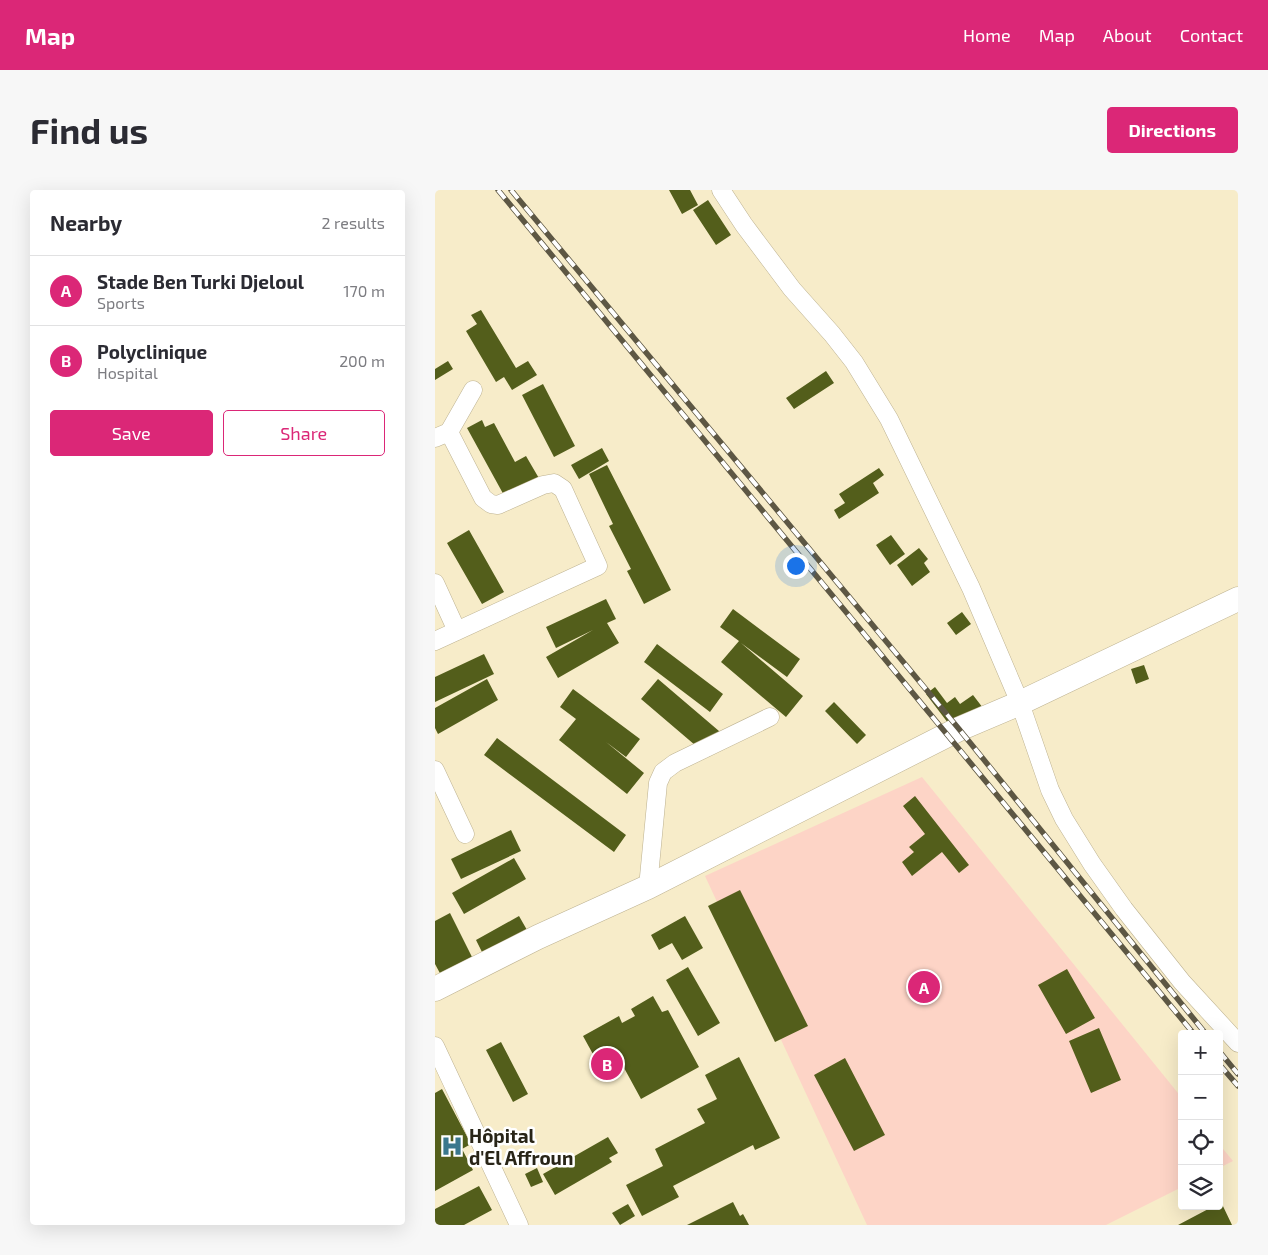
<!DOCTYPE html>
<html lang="en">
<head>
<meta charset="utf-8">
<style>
  body { margin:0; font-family:"Exo 2",sans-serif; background:#f7f7f7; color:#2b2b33 }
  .controls { position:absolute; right:15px; bottom:15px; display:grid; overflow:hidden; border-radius:5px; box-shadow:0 5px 20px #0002 }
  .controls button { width:45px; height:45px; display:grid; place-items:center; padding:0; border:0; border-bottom:1px solid #e1e1e2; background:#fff; color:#2b2b33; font:25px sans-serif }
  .you { position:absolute; left:360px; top:375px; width:18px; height:18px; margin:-12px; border:4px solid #fff; border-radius:50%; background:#1a73e8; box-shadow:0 0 0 8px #1a73e833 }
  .badge { display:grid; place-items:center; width:32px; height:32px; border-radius:50%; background:#db2777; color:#fff; font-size:16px; font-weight:700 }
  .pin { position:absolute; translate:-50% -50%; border:2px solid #fff; box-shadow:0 1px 5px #0006 }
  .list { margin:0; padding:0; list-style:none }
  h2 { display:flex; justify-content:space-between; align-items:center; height:65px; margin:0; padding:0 20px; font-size:21px }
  h2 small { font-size:16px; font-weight:400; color:#7c7c81 }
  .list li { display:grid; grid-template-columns:32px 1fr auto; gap:15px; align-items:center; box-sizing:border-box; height:70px; padding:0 20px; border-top:1px solid #e1e1e2 }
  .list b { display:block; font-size:19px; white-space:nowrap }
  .list p { margin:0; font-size:16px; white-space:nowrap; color:#7c7c81 }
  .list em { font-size:16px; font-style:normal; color:#7c7c81 }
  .actions { display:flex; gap:10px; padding:15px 20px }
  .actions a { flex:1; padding:11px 0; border:1px solid #db2777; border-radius:5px; text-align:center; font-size:18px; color:#db2777 }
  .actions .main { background:#db2777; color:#fff }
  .icon { flex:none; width:28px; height:28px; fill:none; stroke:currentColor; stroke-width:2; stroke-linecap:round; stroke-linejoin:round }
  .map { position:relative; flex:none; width:803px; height:1035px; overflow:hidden; border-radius:5px }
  header { display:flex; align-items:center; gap:30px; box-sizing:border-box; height:70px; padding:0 25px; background:#db2777; color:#fff }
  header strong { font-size:24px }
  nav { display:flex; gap:28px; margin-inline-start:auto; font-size:18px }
  .intro { display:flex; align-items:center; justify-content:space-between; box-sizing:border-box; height:120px; padding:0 30px }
  h1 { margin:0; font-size:35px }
  .button { padding:12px 22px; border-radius:5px; background:#db2777; color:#fff; font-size:18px; font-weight:700 }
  main { display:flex; gap:30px; padding:0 30px }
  aside { flex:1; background:#fff; border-radius:5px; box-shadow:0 5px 20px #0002 }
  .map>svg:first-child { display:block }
  .green { fill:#fdd4c6 }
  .building { fill:#535e1b }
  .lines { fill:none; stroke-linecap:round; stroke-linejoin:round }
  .minor-casing { stroke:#bdb291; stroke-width:19 }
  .secondary-casing { stroke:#bdb291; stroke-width:25 }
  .minor { stroke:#fff; stroke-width:18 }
  .secondary { stroke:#fff; stroke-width:24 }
  .rail-casing { stroke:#5d5744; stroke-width:5.5 }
  .rail { stroke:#fff; stroke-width:4; stroke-dasharray:11; stroke-linecap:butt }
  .labels { text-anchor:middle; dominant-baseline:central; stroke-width:5; stroke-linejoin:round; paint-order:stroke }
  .poi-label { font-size:19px; font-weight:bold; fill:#282417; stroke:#fff; text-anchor:start }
</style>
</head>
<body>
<header>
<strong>Map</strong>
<nav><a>Home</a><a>Map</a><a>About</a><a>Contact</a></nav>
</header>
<div class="intro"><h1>Find us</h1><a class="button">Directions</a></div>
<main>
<aside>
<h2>Nearby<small>2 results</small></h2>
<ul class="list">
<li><span class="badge">A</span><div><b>Stade Ben Turki Djeloul</b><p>Sports</p></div><em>170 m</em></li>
<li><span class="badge">B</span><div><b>Polyclinique</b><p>Hospital</p></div><em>200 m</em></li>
</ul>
<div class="actions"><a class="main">Save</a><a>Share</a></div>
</aside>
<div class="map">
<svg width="803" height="1035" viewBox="0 0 803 1035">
  <rect width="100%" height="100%" fill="#f7ecc9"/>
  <path class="green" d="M487 587 747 908V997L671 1035H432L270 686Z
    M784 954 798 971 784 978Z"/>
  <path class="building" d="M234 0H255L263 15 247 24Z
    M273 10 296 45 281 55 258 20Z
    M46 120 81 178 93 171 102 185 77 200 69 187 61 192 31 141 42 134 36 125Z
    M13 171 18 179 0 190V179Z
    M391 181 399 193 359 219 351 208Z
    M108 194 140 256 119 267 87 205Z
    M47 230 50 237 59 233 80 272 91 266 105 290 71 309 32 238Z
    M167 258 174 271 144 289 136 275Z
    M172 275 236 400 209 414 192 381 196 379 174 336 178 334 154 284Z
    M444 278 449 285 438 293 444 303 404 329 399 320 410 313 404 304Z
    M34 340 69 402 47 414 12 353Z
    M456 345 470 364 455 375 441 355Z
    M484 358 493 369 489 373 495 382 477 396 462 375Z
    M171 409 181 429 172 433 184 453 123 488 111 467 158 440 121 458 111 437Z
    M298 419 365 469 352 487 306 453 368 506 351 527 286 472 304 451 285 437Z
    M527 422 536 434 521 445 512 433Z
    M222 454 288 504 275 522 209 472Z
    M49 464 59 484 0 512V487Z
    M709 475 714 489 701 494 696 479Z
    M52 489 63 510 3 544 0 538V518Z
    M223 489 291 547 274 567 206 509Z
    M500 497 512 513 520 507 525 514 538 505 548 518 526 550 491 504Z
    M138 499 205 549 191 567 171 552 209 583 192 604 124 550 141 529 125 517Z
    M399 512 431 545 422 554 390 521Z
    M62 548 191 645 179 662 49 565Z
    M480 606 534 675 524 683 507 662 477 686 467 672 479 662 474 657 490 644 468 616Z
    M76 640 86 661 26 689 16 669Z
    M79 668 91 689 29 724 17 703Z
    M305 700 373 836 340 852 273 716Z
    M15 723 39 771 7 787 0 774V731Z
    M84 726 92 740 48 764 41 750Z
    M250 726 268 758 247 770 237 753 224 760 216 745Z
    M253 777 285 833 263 846 231 790Z
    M632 779 660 828 631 844 603 795Z
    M218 806 227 822 233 820 264 877 206 909 188 876 170 886 148 846 184 826 187 833 200 826 196 819Z
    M664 838 686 890 656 903 634 851Z
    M66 852 93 904 78 912 51 860Z
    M304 867 345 948 320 960 318 955 238 996 244 1007 207 1026 191 995 228 976 220 959 270 933 262 919 282 909 270 885Z
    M410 868 450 945 419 961 379 885Z
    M7 899 36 954 27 959 38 980 0 1001V903Z
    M173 947 183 963 174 968 177 972 120 1005 108 984Z
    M102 978 108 992 96 997 90 984Z
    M44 996 57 1020 29 1035H0V1019Z
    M298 1012 305 1026 308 1024 314 1035H252Z
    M786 1012 797 1035H743L779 1016H784V1013Z
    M193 1014 200 1026 185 1035 177 1023Z"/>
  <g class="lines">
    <g class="minor-casing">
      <path id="minor" d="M286 0 309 35 357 99 397 144 419 172 454 229 536 398 585 513 615 600 629 629 657 674 689 719 747 792 803 853
        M0 248 14 242
        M0 393 22 441
        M0 451 163 376 128 299 119 293 108 295 63 315 56 314 48 308 14 242 38 200
        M0 580 30 644
        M213 697 223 593 228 582 240 573 335 527
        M0 856 84 1035"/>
    </g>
    <g class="secondary-casing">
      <path id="secondary" d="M0 799 103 747 213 697 524 539 585 513 803 409"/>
    </g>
    <use href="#minor" class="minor"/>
    <use href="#secondary" class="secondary"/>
    <g class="rail-casing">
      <path id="rail" d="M63 0 759 844
        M76 0 524 539 771 844
        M784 861 803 884
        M784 874 803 896"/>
    </g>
    <use href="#rail" class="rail"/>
  </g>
  <defs>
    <g id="hospital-bare" transform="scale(1.725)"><path d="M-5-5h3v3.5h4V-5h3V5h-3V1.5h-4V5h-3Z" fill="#3a778d" stroke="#fff" stroke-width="2.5" paint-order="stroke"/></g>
  </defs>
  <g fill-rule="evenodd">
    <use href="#hospital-bare" x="17" y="956"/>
  </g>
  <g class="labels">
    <g class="poi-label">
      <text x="34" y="945">Hôpital<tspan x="34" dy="22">d'El Affroun</tspan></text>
    </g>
  </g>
</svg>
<div class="controls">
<button>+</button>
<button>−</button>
<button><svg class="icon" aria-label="locate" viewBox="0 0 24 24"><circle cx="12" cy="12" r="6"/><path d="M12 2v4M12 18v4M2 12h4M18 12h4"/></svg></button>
<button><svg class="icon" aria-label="layers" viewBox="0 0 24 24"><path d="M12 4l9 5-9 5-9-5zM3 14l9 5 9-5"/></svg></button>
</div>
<div class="you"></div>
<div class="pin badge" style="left:489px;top:797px">A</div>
<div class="pin badge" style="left:172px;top:874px">B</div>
</div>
</main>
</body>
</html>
